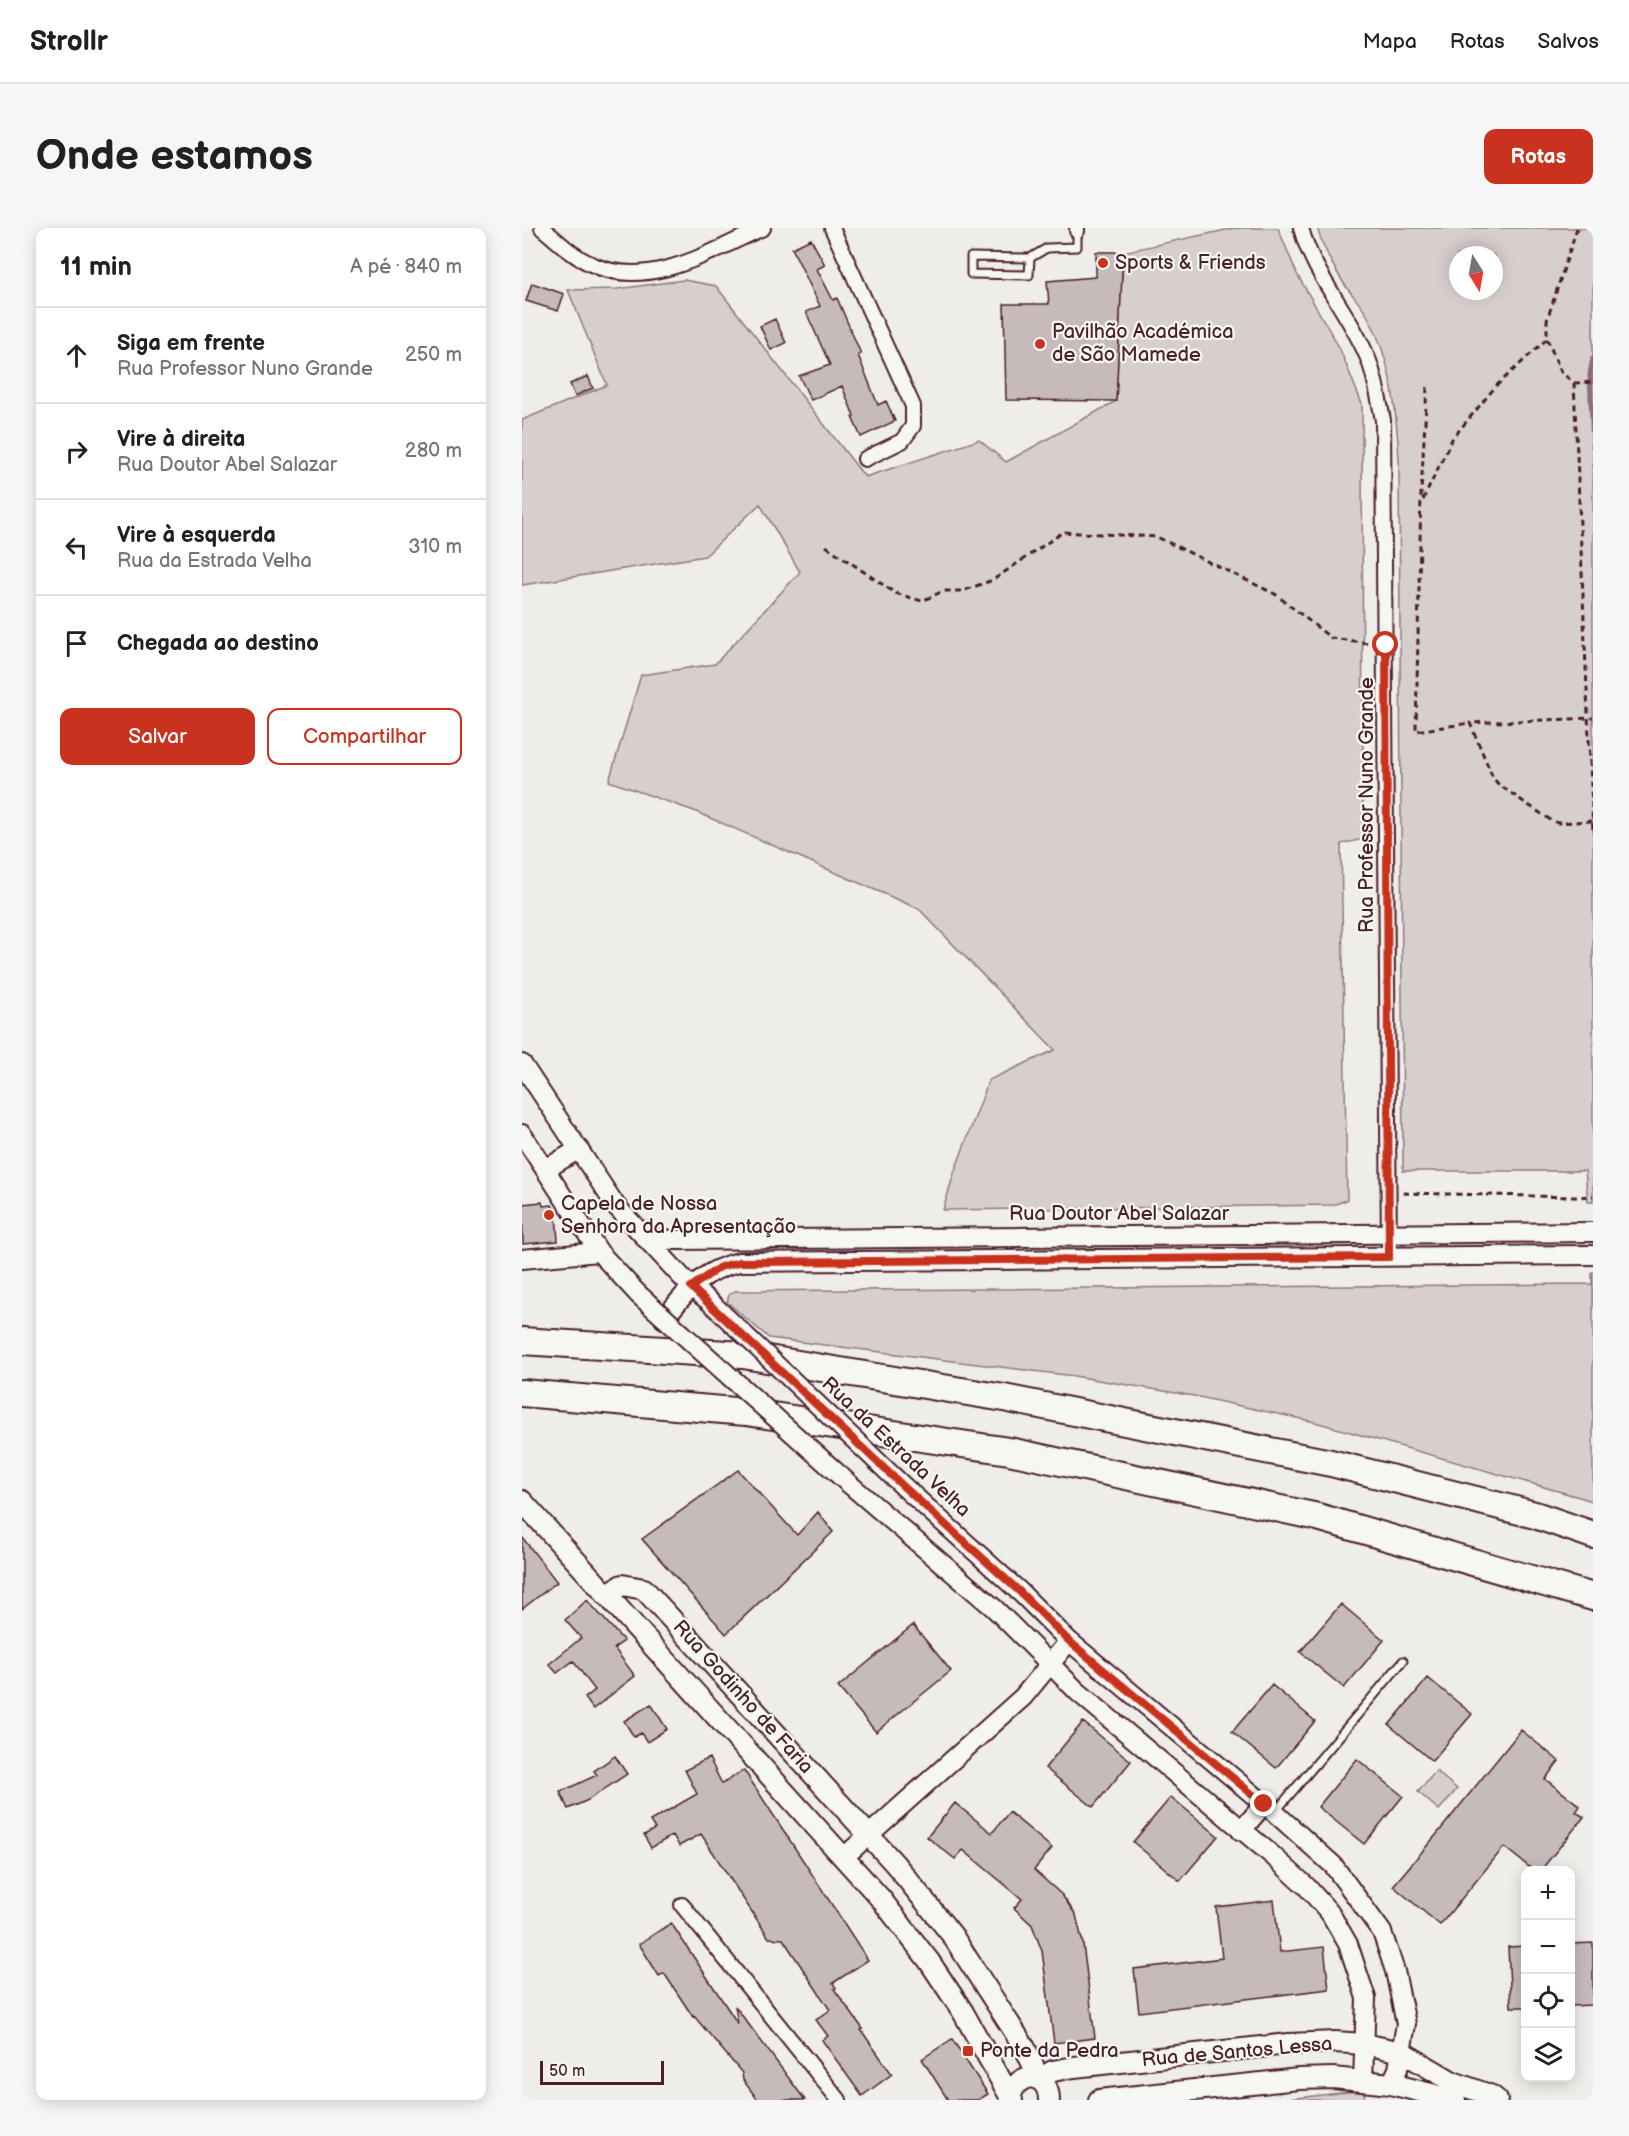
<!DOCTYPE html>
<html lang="pt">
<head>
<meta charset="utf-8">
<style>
  body { margin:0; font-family:"Balsamiq Sans",sans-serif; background:#f6f6f6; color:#202124 }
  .controls { position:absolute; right:18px; bottom:18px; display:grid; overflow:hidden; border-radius:12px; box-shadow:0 3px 15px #0003 }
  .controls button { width:54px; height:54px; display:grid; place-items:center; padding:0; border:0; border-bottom:2px solid #e0e0e0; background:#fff; color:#202124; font:30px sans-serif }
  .compass { position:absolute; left:927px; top:18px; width:54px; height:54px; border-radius:50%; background:#fff; box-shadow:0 3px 15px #0003; rotate:169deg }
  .scale { position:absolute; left:18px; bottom:15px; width:124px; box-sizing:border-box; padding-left:6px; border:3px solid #4a1f2b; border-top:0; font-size:16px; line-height:21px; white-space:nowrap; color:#4a1f2b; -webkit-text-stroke:4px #f6f6f2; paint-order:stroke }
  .stop { position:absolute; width:18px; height:18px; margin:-14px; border:4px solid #c8321e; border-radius:50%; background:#fff }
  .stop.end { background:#c8321e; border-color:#fff; box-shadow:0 2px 6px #0008 }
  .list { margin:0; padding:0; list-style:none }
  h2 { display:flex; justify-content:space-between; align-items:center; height:78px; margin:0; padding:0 24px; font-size:26px }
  h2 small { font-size:20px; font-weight:400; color:#757577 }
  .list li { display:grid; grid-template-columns:39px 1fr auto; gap:18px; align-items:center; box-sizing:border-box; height:96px; padding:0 24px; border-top:2px solid #e0e0e0 }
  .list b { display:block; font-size:22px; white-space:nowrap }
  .list p { margin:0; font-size:20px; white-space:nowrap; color:#757577 }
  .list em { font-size:20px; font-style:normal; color:#757577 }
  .actions { display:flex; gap:12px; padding:18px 24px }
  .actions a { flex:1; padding:14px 0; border:2px solid #c8321e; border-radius:12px; text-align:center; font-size:21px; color:#c8321e }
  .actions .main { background:#c8321e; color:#fff }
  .icon { flex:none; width:33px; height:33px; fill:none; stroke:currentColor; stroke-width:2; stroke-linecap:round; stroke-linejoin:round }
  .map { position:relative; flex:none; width:1071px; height:1872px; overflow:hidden; border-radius:12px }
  header { display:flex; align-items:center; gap:36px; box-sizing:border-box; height:84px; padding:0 30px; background:#fff; border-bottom:2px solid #e0e0e0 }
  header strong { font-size:28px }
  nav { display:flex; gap:33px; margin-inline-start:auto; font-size:21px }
  .intro { display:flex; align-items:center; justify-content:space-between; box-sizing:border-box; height:144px; padding:0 36px }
  h1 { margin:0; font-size:42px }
  .button { padding:15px 27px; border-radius:12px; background:#c8321e; color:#fff; font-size:21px; font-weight:700 }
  main { display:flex; gap:36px; padding:0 36px }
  aside { flex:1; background:#fff; border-radius:12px; box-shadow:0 3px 15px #0003 }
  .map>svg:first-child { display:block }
  .green { fill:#d7cfce; stroke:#90777c; stroke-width:1.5; fill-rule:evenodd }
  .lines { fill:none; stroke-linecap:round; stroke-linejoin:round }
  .stream { stroke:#8a6f74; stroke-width:5 }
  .building { fill:#c6babb; stroke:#4a1f2b; stroke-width:1.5 }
  .service-casing { stroke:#4a1f2b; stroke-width:11 }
  .minor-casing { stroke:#4a1f2b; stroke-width:18 }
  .tertiary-casing { stroke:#4a1f2b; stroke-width:22 }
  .secondary-casing { stroke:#4a1f2b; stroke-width:24 }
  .motorway-casing { stroke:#4a1f2b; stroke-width:30 }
  .path { stroke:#4a1f2b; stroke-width:3; stroke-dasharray:6 4.5; stroke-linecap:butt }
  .service { stroke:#f6f6f2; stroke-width:7 }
  .minor { stroke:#f6f6f2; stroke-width:14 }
  .tertiary { stroke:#f6f6f2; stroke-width:18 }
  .secondary { stroke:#f6f6f2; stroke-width:20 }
  .motorway { stroke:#f6f6f2; stroke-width:26 }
  .tertiary-bridge-casing { stroke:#4a1f2b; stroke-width:22; stroke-linecap:butt }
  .tertiary-bridge { stroke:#f6f6f2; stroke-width:18 }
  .route { stroke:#c8321e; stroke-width:8 }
  .poi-dot { fill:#c8321e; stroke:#f6f6f2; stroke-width:2 }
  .labels { text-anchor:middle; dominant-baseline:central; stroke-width:4.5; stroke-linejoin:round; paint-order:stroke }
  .poi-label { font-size:20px; fill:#4a1f2b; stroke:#f6f6f2; text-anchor:start }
  .street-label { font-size:20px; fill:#4a1f2b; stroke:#f6f6f2 }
</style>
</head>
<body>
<header>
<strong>Strollr</strong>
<nav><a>Mapa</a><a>Rotas</a><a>Salvos</a></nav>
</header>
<div class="intro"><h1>Onde estamos</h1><a class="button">Rotas</a></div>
<main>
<aside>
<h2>11 min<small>A pé · 840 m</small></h2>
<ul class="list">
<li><svg class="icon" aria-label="ahead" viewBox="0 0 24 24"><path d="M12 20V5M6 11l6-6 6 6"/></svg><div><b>Siga em frente</b><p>Rua Professor Nuno Grande</p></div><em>250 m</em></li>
<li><svg class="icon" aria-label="right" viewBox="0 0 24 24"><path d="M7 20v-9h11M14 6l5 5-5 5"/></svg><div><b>Vire à direita</b><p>Rua Doutor Abel Salazar</p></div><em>280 m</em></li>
<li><svg class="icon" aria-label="left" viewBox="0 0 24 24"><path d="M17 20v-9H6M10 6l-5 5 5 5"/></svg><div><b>Vire à esquerda</b><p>Rua da Estrada Velha</p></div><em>310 m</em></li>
<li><svg class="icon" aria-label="arrive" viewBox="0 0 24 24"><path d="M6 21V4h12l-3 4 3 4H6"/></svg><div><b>Chegada ao destino</b></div></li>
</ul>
<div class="actions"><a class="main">Salvar</a><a>Compartilhar</a></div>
</aside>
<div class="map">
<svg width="1071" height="1872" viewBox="0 0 1071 1872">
  <rect width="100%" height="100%" fill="#efedea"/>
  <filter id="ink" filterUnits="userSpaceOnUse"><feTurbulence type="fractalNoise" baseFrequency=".0167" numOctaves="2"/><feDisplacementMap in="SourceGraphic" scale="12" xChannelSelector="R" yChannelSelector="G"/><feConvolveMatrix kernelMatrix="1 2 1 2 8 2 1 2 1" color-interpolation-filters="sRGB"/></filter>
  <g filter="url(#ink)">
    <path class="green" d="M713 0H756L775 46 817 119 840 176 841 611 819 616 825 972 810 977 421 982 432 945 467 852 533 822 397 681 172 583 87 553 119 447 193 436 278 344 238 276 183 328 0 357V192L85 157 46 62 95 61 162 52 194 58 343 249 457 212 484 234 594 173 601 24Z
      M795 0H1071V974H1066L1063 943H881L877 230C874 181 870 131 845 87 838 75 828 65 821 54 810 37 801 19 795 0ZM936 27H972V63H936Z
      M1070 1044H1071V1273L793 1194 672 1168 552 1148 247 1110 205 1074 207 1067 213 1063 1070 1056Z
      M914 1543 935 1561 917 1582 896 1564Z
      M842 1862 843 1872H758Z"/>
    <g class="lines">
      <path class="stream" d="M1071 130 1068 146 1071 219"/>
    </g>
    <path class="building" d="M289 11 303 37 295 41 311 72 315 70 339 126 336 127 356 177 364 173 373 193 339 209 330 189 332 188 320 158 289 172 277 148 308 137 284 84 298 78 270 20Z
      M574 24H601L594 173 484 172 482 76H527L525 53 574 49Z
      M10 55 42 66 36 83 4 73Z
      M253 91 264 115 249 122 238 98Z
      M66 148 71 160 53 168 48 156Z
      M20 974 21 978 30 977 34 986 36 1013 1 1016 0 976Z
      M216 1242 275 1307 296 1284 311 1304 204 1406 120 1311Z
      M0 1309 35 1354 0 1381Z
      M65 1372 102 1413 92 1420 113 1448 71 1481 63 1470 73 1462 51 1433 35 1445 27 1436 59 1410 43 1392Z
      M819 1376 862 1412 822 1460 778 1424Z
      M391 1397 429 1443 354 1504 316 1459Z
      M906 1450 950 1486 910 1533 867 1497Z
      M750 1457 793 1493 754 1540 710 1504Z
      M129 1476 145 1501 125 1514 119 1505 112 1509 102 1493Z
      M561 1494 609 1533 571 1579 523 1540Z
      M999 1502 1037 1533 1023 1551 1058 1578 1054 1584 1062 1589 1019 1642H1011L982 1619 918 1697 871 1658 915 1606Z
      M93 1528 105 1546 66 1572 46 1581 38 1564 75 1547 72 1543Z
      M187 1530 200 1556 222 1542 346 1732 311 1755 314 1760 312 1761 341 1801 339 1802 370 1846 340 1868 300 1812 306 1808 294 1792 308 1782 261 1711 247 1710 179 1606 157 1618 151 1607 129 1620 122 1607 133 1601 128 1593 175 1566 163 1542Z
      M835 1531 881 1568 842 1616 796 1579Z
      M649 1569 696 1608 658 1653 611 1614Z
      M433 1575 470 1605 487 1584 530 1620 512 1642 540 1667 554 1687 561 1716 573 1810 532 1815 520 1723 510 1697 492 1680 500 1671 441 1622 433 1631 405 1609Z
      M752 1672 758 1724 802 1719 807 1761 617 1784 612 1741 700 1730 694 1679Z
      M149 1695 216 1796 213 1778 283 1872H236L221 1852 220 1845 172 1788 171 1789 142 1745 137 1748 117 1716Z
      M1071 1715V1777L1048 1778V1716Z
      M1004 1718V1779H989L986 1719Z
      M430 1811 466 1866 456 1872H426L400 1831Z"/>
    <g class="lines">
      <g class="service-casing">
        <path id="service" d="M508 30 507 47 449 46V29L508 30 525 20 555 19V3
          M754 1583 881 1433"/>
      </g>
      <g class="minor-casing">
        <path id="minor" d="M20 0C36 13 50 28 69 36 126 63 189 23 241 0
          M310 0 391 178V198L380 213 343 231
          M779 0C792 49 829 86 847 133 854 152 857 173 861 192L867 1029
          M555 3V0
          M160 1677 317 1872"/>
      </g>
      <g class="tertiary-casing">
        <path id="tertiary" d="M0 836 94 978 169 1059 187 1073
          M0 906 77 1024 116 1066
          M24 941 57 921
          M123 1010 150 1012 1071 1004
          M0 1031 77 1024
          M142 1091C165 1063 179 1043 217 1034L1071 1027
          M325 1254 472 1380 556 1464 750 1627 785 1659 808 1685 826 1716 844 1770 841 1852
          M382 1259 498 1364 547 1413 752 1584 811 1637 860 1704 873 1743 884 1796 876 1841 869 1856
          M719 1603 742 1576
          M322 1629 501 1469 547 1413"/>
      </g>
      <g class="secondary-casing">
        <path id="secondary" d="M0 1273 359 1671 407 1733 441 1784 490 1872
          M84 1367 100 1357 122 1361 373 1636 430 1707 503 1820 511 1837 513 1850
          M517 1851 531 1843 552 1839 766 1816 813 1814 842 1816 880 1824 931 1854 970 1868 975 1872
          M489 1867C497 1841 527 1845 527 1872
          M577 1872 777 1851 811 1850 869 1856 933 1872"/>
      </g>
      <g class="motorway-casing">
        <path id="motorway" d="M0 1113 221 1127 482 1170 809 1235 1013 1287 1071 1307
          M0 1165 224 1184 487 1223 796 1289 1071 1369"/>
      </g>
      <path class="path" d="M1055 0 1025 92V111L1039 144 1052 155 1071 605
        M1052 155 1071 154
        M905 159 899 265 894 503 948 495
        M901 272 930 211 974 158 1025 111
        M304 318 373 365 400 373 421 363H440L471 352 541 304 635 309 753 366 809 410 847 415
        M1070 593 1036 595 1030 593 977 557 971 550 948 495 1071 490
        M881 965 1054 969 1071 968"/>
      <use href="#service" class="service"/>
      <use href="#minor" class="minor"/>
      <use href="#tertiary" class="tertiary"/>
      <use href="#secondary" class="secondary"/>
      <use href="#motorway" class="motorway"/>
      <g class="tertiary-bridge-casing">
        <path id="tertiary-bridge" d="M116 1066 325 1254
          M187 1073 382 1259"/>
      </g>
      <use href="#tertiary-bridge" class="tertiary-bridge"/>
    </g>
  </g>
  <g class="lines" filter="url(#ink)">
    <path class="route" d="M742 1576 547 1413 498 1364 382 1259 169 1059 198 1039 217 1034 867 1029 864 417"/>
  </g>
  <g class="poi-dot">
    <circle cx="581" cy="35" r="6"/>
    <circle cx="518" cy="116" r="6"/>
    <circle cx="27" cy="987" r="6"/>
    <rect x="440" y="1817" width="12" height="12" rx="3"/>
  </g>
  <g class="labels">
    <g class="poi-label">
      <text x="593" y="35">Sports &amp; Friends</text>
      <text x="530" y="104">Pavilhão Académica<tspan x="530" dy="23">de São Mamede</tspan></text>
      <text x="39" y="976">Capela de Nossa<tspan x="39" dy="23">Senhora da Apresentação</tspan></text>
      <text x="458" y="1823">Ponte da Pedra</text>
    </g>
    <g class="street-label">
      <text transform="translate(845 577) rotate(-90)">Rua Professor Nuno Grande</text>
      <text x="597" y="986">Rua Doutor Abel Salazar</text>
      <text transform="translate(374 1219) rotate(43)">Rua da Estrada Velha</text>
      <text transform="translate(221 1469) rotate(48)">Rua Godinho de Faria</text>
      <text transform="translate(715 1824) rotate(-5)">Rua de Santos Lessa</text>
    </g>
  </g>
</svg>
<div class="controls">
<button>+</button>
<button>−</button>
<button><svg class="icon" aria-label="locate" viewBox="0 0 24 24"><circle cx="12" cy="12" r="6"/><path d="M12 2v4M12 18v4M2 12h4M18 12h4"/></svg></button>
<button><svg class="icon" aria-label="layers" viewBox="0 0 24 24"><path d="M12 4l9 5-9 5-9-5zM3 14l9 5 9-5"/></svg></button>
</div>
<svg class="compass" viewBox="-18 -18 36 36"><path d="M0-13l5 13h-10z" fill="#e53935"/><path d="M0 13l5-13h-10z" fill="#757577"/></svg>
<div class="scale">50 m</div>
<div class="stop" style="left:864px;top:417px"></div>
<div class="stop end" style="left:742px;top:1576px"></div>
</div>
</main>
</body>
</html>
